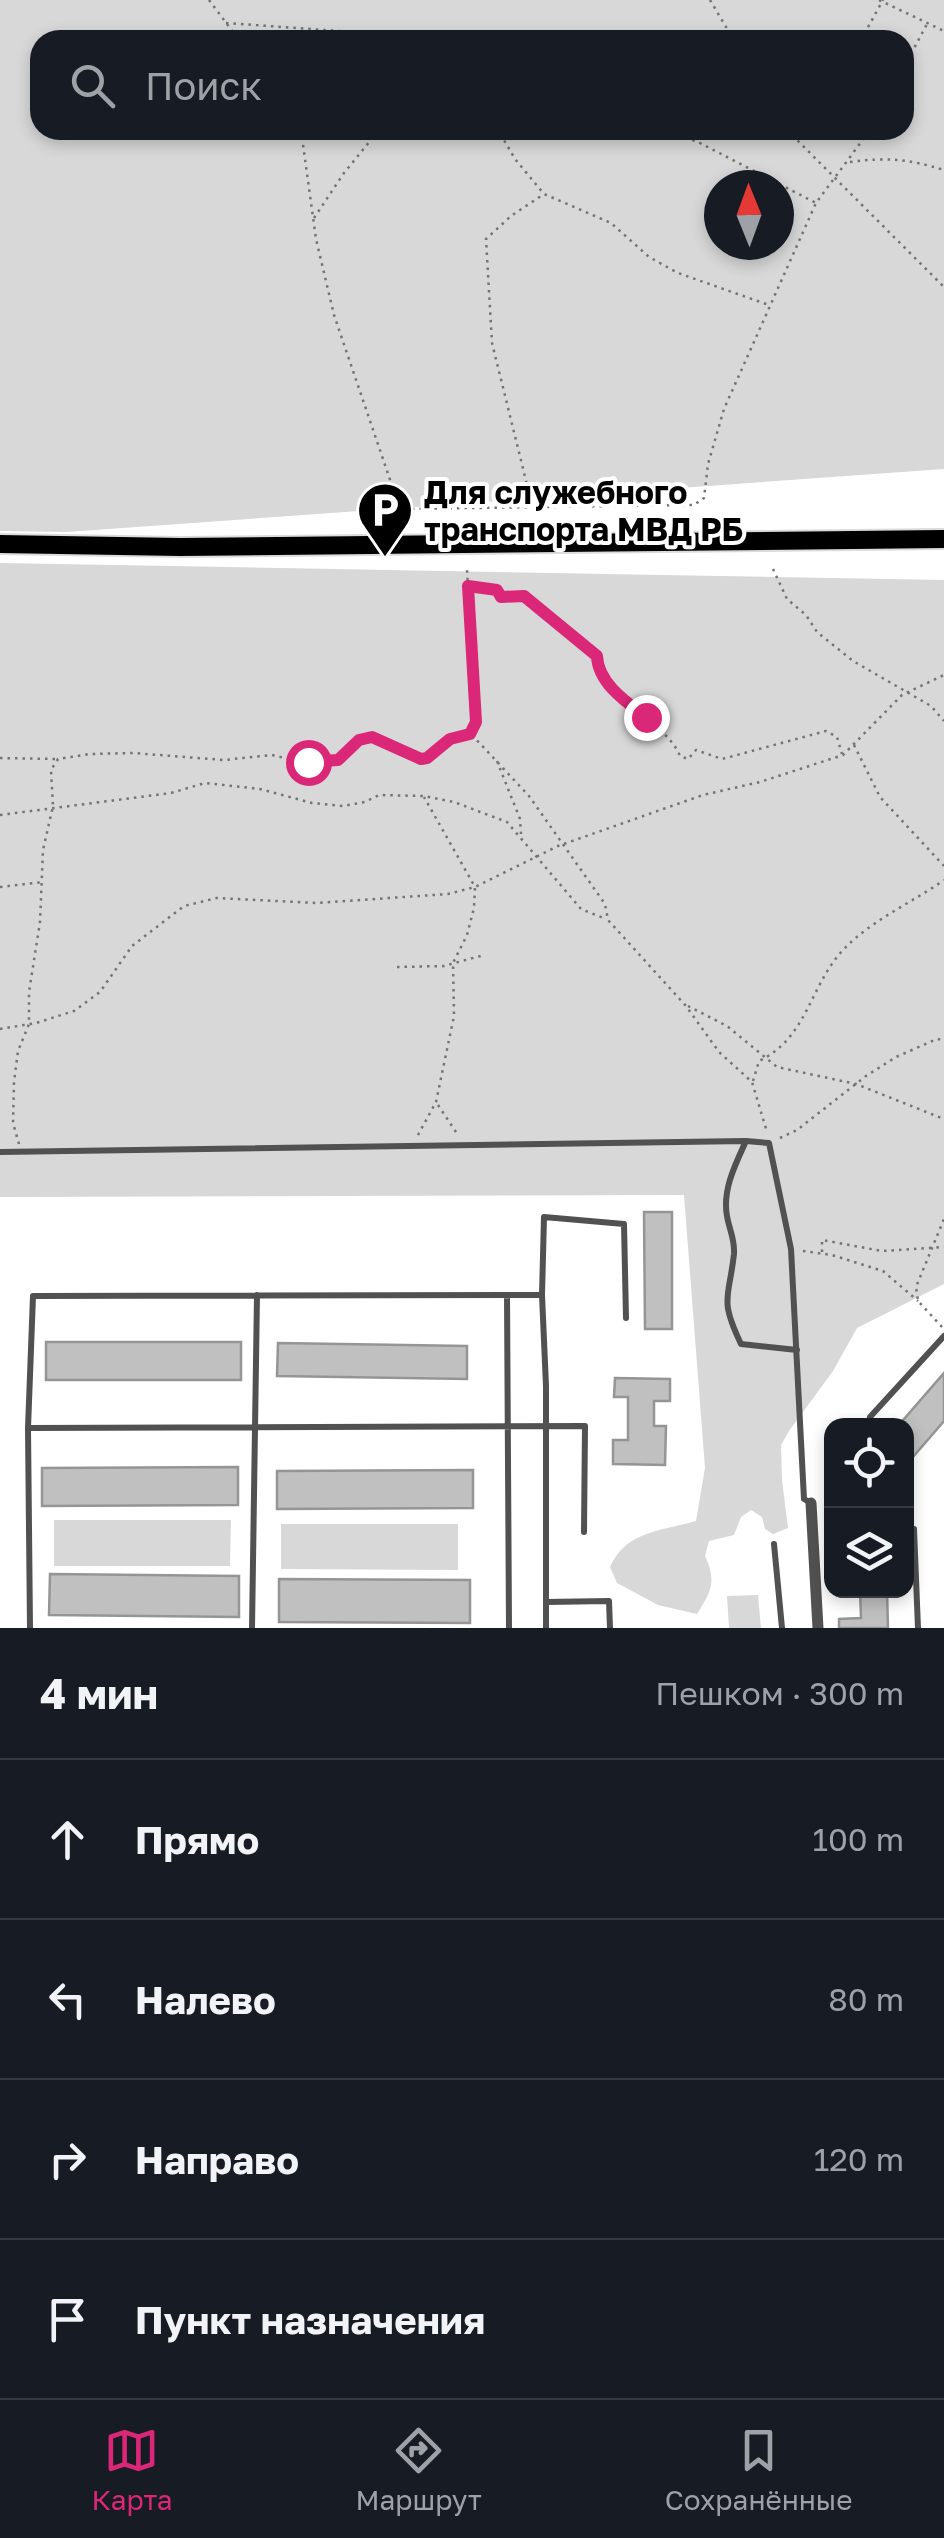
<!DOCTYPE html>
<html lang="ru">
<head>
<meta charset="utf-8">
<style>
  body { margin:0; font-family:"Golos Text",sans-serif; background:#242831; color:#f1f3f6 }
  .controls { position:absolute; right:30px; bottom:30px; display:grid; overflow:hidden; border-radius:20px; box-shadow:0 5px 15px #0003 }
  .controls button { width:90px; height:90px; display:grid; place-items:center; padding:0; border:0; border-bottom:2px solid #363941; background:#171b24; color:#f1f3f6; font:50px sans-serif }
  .compass { position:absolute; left:704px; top:170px; width:90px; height:90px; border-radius:50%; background:#171b24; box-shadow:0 5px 15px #0003; rotate:359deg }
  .stop { position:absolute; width:30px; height:30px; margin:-22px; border:8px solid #db2777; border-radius:50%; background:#fff }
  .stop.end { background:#db2777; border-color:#fff; box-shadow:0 2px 10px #0008 }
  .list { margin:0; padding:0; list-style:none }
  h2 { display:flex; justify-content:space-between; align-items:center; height:130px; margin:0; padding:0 40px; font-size:42px }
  h2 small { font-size:32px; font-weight:400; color:#9ea1a6 }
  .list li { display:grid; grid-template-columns:65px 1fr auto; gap:30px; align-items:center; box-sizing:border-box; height:160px; padding:0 40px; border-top:2px solid #363941 }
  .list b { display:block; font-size:38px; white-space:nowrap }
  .list em { font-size:32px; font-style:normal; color:#9ea1a6 }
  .icon { flex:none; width:55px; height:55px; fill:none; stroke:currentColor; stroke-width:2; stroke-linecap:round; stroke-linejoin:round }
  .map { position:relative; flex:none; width:944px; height:1628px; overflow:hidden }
  .search { position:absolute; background:#171b24; box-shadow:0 5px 15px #0003; left:30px; right:30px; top:30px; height:110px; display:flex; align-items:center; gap:25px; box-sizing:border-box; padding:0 35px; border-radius:30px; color:#9ea1a6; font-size:38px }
  .sheet { height:770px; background:#171b24 }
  nav { display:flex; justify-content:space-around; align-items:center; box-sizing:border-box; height:140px; border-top:2px solid #363941; background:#171b24; font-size:28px; color:#9ea1a6 }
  nav a { display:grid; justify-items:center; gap:5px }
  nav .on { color:#db2777 }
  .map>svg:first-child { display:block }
  .green { fill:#d8d8d8; fill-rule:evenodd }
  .building { fill:#c0c0c0; stroke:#959595; stroke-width:2.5 }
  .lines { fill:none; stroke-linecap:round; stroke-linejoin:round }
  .primary-casing { stroke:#dbdbdb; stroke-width:22 }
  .path { stroke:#737373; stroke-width:2.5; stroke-dasharray:2.5 5; stroke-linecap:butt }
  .service { stroke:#515151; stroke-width:6 }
  .minor { stroke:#515151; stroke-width:11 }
  .primary { stroke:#000; stroke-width:18 }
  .route { stroke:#db2777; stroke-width:12 }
  .labels { text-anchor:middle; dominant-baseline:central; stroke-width:8; stroke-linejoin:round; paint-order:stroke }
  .poi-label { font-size:32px; font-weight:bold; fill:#000; stroke:#fff; text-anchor:start }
</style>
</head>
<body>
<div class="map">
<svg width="944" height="1628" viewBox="0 0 944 1628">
  <rect width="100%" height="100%" fill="#fff"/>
  <path class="green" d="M0 0H944V469L67 532 0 531ZM904 40V130H40V40ZM779 185V245H719V185Z
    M0 563 944 580V1284L857 1328 833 1371 789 1431 781 1445 782 1480 788 1528 773 1534 765 1529 762 1517 751 1510 741 1517 734 1535 709 1541 705 1556C717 1581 711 1592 697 1614L658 1605 617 1583 610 1567C626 1531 661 1531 696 1521L705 1468 684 1195 0 1197Z
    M54 1520H231L230 1566H54Z
    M281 1524H458V1570L281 1569Z
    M758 1595 761 1628H729L727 1596Z"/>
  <path class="building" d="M644 1212H672V1329H645Z
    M46 1342H241V1380H46Z
    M278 1343 467 1346V1379L277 1376Z
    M944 1373V1421L906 1465V1426H898Z
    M615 1378 670 1379V1401H654V1426H666L665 1465 613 1464V1440H628V1397H614Z
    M238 1467V1505L42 1506V1468Z
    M473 1470V1508L277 1509V1471Z
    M50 1574 239 1576V1617L49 1615Z
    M279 1579 470 1580V1623L279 1622Z
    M860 1590H887L888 1628H839V1619L861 1618Z"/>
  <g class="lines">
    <g class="primary-casing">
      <path id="primary" d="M0 544 180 547 944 539"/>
    </g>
    <path class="path" d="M209 0 239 40
      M710 0 732 37
      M879 0 944 31
      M226 23 409 36 761 40
      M822 40 862 38 883 0
      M904 67 927 24
      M301 130 316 239 334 315 400 509 694 505 704 498 708 464 724 409 816 203 870 130
      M494 130 501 135 515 159 544 194 611 223 649 257 678 273 769 305
      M664 130 698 142 816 203
      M787 130 944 287
      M850 162C888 157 908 159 944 170
      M314 218 344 173 379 130
      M532 505 492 343 486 239 511 216 544 194
      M773 569 787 599 806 615 817 632 853 661 931 706 944 721
      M468 586 497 590 501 597 525 596 597 656C598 701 664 717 680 756L688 759 696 750 722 759 826 731 837 737 842 754
      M472 735 529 796 605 904 608 920 686 1006 719 1052 752 1082 767 1132
      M854 745 880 797 944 866
      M0 758 57 759
      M497 761 520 819 521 834
      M0 815 171 793 205 783 260 789 312 803 343 806 365 802 379 795 424 796 454 802 507 822 581 909 606 919
      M0 887 43 882
      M397 967 444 966 484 955
      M688 1006 727 1026 777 1067 856 1084 944 1119
      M0 1029 36 1023 74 1011 100 992 132 946 184 906 217 898 316 903 448 894 475 887 558 846 703 795 760 782 843 755 902 695 944 675
      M753 1081 759 1061C807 1038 809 988 842 951 871 920 910 904 944 880
      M438 1105 458 1135
      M418 1135 436 1102 454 1016 453 963 467 935 474 908 475 887 424 797
      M780 1138 797 1130 866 1076 896 1057 937 1039 944 1040
      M19 1144 13 1123 14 1082 18 1051 29 1024V992L40 922 43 850 53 806 51 770 58 759 90 754 133 753 224 760 272 755 297 761 330 762 338 759 359 740 372 737 421 759 427 758 450 739 471 734 476 722 467 570
      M803 1251 832 1255 883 1271 918 1301
      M822 1252V1240L882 1251 944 1247
      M942 1327 918 1301 916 1287 944 1219"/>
    <path class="service" d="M746 1141C736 1163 722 1190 727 1216 729 1229 735 1239 734 1254 729 1299 719 1298 741 1344L797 1350
      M0 1152 746 1141 769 1143 791 1249 804 1499 811 1503
      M507 1295 509 1628
      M542 1295 544 1217 624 1224 626 1318
      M870 1417 944 1336
      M28 1428 585 1426 584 1532
      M914 1529 918 1628
      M774 1544 782 1628
      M546 1602 609 1601 610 1628
      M30 1628 28 1428 33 1296 542 1295 546 1386V1628
      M252 1628 257 1295"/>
    <path class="minor" d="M811 1503 818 1628"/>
    <use href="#primary" class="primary"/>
  </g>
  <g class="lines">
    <path class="route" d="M308 762 338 760 359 740 372 737 421 759 427 758 450 739 470 734 476 722 468 586 497 590 501 597 524 596 597 656C598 683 626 702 646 717"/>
  </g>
  <defs>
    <g id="parking-pin" transform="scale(2.875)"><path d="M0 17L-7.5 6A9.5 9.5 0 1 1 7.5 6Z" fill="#000" stroke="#fff"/><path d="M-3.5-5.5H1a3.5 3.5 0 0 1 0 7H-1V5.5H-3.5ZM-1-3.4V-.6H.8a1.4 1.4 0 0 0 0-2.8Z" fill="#fff"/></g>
  </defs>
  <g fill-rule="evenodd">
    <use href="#parking-pin" x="385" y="510"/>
  </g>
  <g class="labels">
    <g class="poi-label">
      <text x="424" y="492">Для служебного<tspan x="424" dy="37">транспорта МВД РБ</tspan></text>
    </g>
  </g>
</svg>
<div class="controls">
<button><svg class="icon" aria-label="locate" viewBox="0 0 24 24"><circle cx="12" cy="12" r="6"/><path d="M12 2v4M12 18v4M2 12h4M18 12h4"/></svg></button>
<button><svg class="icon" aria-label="layers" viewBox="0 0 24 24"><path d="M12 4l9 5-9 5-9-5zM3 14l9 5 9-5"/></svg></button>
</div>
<svg class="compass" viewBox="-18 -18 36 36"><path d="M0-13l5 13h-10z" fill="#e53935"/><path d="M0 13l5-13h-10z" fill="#9ea1a6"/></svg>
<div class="stop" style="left:308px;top:762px"></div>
<div class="stop end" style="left:646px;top:717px"></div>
<div class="search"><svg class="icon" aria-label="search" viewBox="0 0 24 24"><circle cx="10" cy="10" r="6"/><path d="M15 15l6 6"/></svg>Поиск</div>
</div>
<section class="sheet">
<h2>4 мин<small>Пешком · 300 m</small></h2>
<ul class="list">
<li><svg class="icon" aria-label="ahead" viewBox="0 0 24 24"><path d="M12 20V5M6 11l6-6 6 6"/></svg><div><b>Прямо</b></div><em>100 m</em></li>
<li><svg class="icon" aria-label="left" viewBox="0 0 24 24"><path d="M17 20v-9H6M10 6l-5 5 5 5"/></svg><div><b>Налево</b></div><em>80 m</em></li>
<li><svg class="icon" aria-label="right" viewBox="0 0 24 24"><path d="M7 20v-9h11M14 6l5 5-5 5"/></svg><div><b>Направо</b></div><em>120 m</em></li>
<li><svg class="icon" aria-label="arrive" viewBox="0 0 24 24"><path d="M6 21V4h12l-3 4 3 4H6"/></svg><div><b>Пункт назначения</b></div></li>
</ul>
</section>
<nav>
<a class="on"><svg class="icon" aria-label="map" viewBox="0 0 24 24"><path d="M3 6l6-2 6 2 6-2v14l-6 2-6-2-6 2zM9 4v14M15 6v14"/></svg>Карта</a>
<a><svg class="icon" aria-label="directions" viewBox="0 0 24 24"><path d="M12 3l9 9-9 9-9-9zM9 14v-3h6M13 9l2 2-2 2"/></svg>Маршрут</a>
<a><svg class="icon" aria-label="saved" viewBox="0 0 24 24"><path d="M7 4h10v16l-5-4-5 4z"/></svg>Сохранённые</a>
</nav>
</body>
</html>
